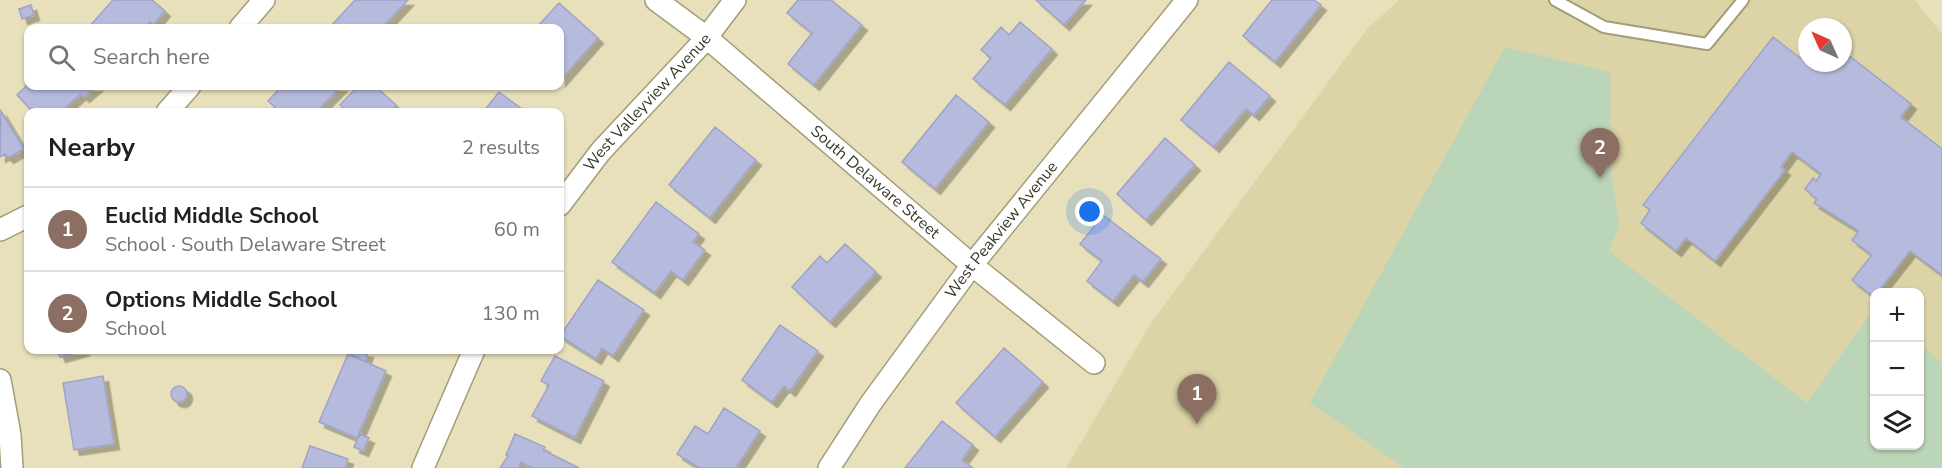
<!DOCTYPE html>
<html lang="en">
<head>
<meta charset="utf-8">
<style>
  body { margin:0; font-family:"Nunito Sans",sans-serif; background:#f2f2f2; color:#202124 }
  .controls { position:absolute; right:18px; bottom:18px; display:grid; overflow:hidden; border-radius:12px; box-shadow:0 2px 4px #0004 }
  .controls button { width:54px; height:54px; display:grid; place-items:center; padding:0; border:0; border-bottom:2px solid #e0e0e0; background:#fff; color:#202124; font:30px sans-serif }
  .compass { position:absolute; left:1798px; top:18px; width:54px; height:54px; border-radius:50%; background:#fff; box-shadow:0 2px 4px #0004; rotate:315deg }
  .you { position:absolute; left:1090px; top:212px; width:21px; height:21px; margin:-15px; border:4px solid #fff; border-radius:50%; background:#1a73e8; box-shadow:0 0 0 9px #1a73e833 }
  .badge { display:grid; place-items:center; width:39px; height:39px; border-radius:50%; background:#ea580c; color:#fff; font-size:20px; font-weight:700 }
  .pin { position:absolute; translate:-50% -50px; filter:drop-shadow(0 2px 3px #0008) }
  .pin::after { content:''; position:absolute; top:32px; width:21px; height:18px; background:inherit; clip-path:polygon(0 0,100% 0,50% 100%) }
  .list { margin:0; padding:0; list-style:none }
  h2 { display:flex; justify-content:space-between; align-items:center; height:78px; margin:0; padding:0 24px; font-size:26px }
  h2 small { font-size:20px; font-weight:400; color:#757577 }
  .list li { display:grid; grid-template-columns:39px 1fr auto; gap:18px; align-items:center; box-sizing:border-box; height:84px; padding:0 24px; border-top:2px solid #e0e0e0 }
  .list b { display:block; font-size:22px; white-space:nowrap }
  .list p { margin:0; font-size:20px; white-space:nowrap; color:#757577 }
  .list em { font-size:20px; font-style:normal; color:#757577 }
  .icon { flex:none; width:33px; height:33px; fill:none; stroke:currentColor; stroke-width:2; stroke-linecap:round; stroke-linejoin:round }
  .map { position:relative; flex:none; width:1942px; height:468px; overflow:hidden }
  .search { position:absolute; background:#fff; box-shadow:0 2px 4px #0004; left:24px; top:24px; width:540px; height:66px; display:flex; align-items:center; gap:15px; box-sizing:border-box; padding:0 21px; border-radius:12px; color:#757577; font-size:22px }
  .panel { position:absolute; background:#fff; box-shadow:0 2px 4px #0004; left:24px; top:108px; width:540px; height:246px; border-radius:12px }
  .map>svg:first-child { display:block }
  .built { fill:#dcd4a7; fill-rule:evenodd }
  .green { fill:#bbd5b8 }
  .building { fill:#b6badd; stroke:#a0a3c6; stroke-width:1.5; filter:url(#shadow) }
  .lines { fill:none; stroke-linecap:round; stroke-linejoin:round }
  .service-casing { stroke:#a39c79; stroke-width:14 }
  .minor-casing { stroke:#a39c79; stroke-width:24 }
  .service { stroke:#fff; stroke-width:10 }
  .minor { stroke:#fff; stroke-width:21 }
  .labels { text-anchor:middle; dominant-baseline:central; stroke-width:6; stroke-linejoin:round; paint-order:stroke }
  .street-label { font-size:16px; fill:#3b3829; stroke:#fff }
</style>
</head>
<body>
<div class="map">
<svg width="1942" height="468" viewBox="0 0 1942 468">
  <defs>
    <filter id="shadow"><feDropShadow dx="5.5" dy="5.5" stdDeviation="0" flood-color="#0004"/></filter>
  </defs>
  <rect width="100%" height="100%" fill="#e7e0bb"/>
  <path class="built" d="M1399 0H1915L1942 34V468H1066L1151 323 1368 28ZM1807 27H1843V63H1807ZM1874 292H1920V446H1874Z"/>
  <path class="green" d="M1505 47 1610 72V163L1619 226 1609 251 1807 403 1873 310 1874 446H1920V345L1942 363V468H1405L1310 403Z"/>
  <path class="building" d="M113 0H152L165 11 153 25 150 22 144 28H88Z
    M355 0H408L382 28H329Z
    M798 0H831L862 25 814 85 788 64 812 33 787 13Z
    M1036 0H1086L1064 25Z
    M1272 0H1314L1321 5 1275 62 1243 36Z
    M559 3 598 38 560 81V28H536Z
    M31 5 34 15 22 19 19 9Z
    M1020 22 1052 49 1005 105 973 79 991 58 981 50 1001 27 1009 35Z
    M1773 37 1808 64 1843 63V51L1911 104 1901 117 1942 149V275L1910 251 1878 292H1874V297L1852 280 1872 255 1852 240 1859 231 1814 203 1817 199 1805 189 1813 178 1816 181 1821 174 1792 152 1781 167 1785 170 1715 261 1686 238 1676 251 1641 223 1650 210 1643 205Z
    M1229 62 1270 96 1254 115 1246 109 1214 147 1181 120Z
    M28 84V86H97L84 97 81 94 66 107 71 112H33L17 95Z
    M282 86H342L316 112H280L268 101Z
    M358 86H375L396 105 390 112H347L340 105Z
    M499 92 526 112H483Z
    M956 95 989 122 935 189 902 162Z
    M1 111 24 149 8 158 5 154 0 157Z
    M715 127 756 160 710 218 669 185Z
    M1165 138 1195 165 1146 220 1117 194Z
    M656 202 699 234 693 242 705 250 683 280 671 271 655 293 612 262Z
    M1103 215 1161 259 1143 282 1134 275 1113 301 1087 281 1102 261 1080 244Z
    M845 244 876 272 830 322 792 287 820 256 827 263Z
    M598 280 644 310 613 356 602 348 596 359 560 336Z
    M780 325 818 351 790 391 784 386 772 402 742 380Z
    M1004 348 1043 382 995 437 956 403Z
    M57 350H85L60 357Z
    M354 350 368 352 365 361 352 355Z
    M348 354 386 371 357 438 319 422Z
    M555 356 604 381 575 438 532 416 549 385 541 381Z
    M103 376 114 444 74 450 63 383Z
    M171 394a8 8 0 1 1 16 0a8 8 0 1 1-16 0Z
    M724 408 760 431 736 468H699L677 454 695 426 708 434Z
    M942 421 973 445 962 460 973 468H905Z
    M360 434 369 438 363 451 354 447Z
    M515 434 545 447 543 450 579 468H532L521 462 519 468H500L508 456 506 455Z
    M310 446 348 459 345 468H302Z"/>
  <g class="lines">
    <g class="service-casing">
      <path id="service" d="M1555 0 1604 27 1707 44 1743 0"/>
    </g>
    <g class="minor-casing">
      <g id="minor">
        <path id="s1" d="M656 0 706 37 972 265 1094 363"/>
        <path d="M240 28 264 0"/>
        <path d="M167 112 190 86"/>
        <path id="s2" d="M560 205 601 151 703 42 735 0"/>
        <path d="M0 230 28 216"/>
        <path d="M0 380 10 435 12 468"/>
        <path d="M423 468 474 350"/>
        <path id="s3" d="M829 468 871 403 972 265 1187 0"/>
      </g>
    </g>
    <use href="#service" class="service"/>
    <use href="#minor" class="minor"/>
  </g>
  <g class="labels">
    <g class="street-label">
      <text stroke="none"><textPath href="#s2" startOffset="135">West Valleyview Avenue</textPath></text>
      <text stroke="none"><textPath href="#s1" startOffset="285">South Delaware Street</textPath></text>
      <text stroke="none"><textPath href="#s3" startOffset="294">West Peakview Avenue</textPath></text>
    </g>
  </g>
</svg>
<div class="controls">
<button>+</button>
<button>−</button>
<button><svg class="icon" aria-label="layers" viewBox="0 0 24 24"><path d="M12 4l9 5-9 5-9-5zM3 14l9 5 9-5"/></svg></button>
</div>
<svg class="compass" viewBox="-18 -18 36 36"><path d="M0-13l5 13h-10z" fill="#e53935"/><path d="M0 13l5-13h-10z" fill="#757577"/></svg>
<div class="you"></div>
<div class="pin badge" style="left:1197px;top:424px;background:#8d6e63">1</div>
<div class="pin badge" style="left:1600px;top:178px;background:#8d6e63">2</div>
<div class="search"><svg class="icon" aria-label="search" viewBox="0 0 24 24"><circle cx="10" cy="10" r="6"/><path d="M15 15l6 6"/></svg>Search here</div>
<section class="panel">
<h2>Nearby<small>2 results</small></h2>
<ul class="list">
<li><span class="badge" style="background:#8d6e63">1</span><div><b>Euclid Middle School</b><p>School · South Delaware Street</p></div><em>60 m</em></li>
<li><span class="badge" style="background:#8d6e63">2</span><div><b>Options Middle School</b><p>School</p></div><em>130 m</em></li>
</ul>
</section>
</div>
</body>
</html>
